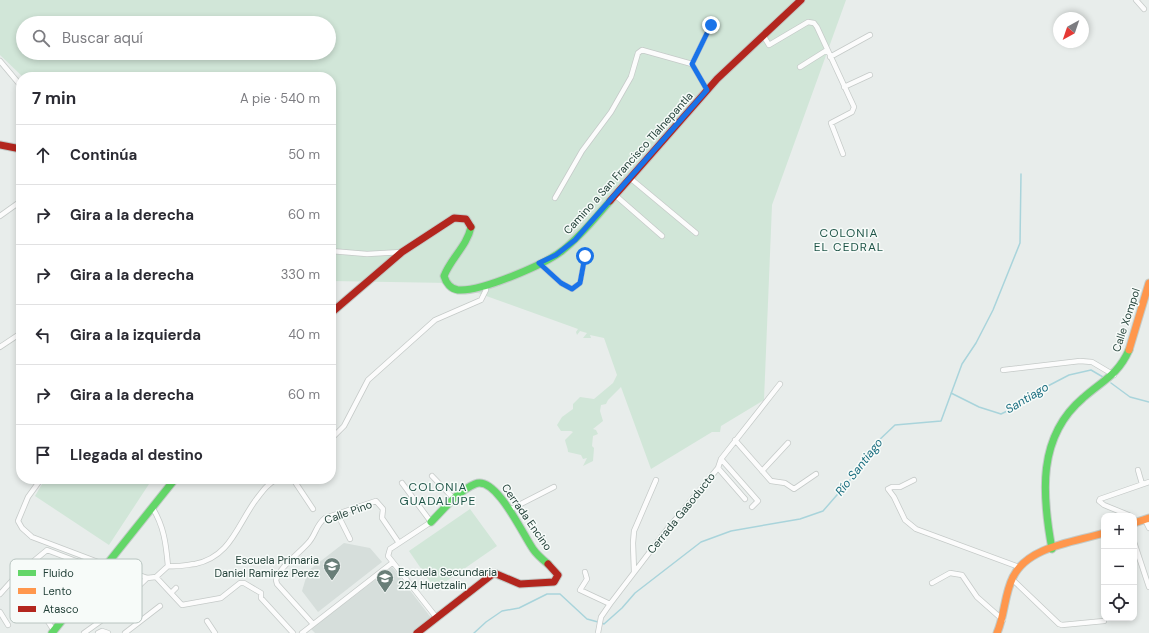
<!DOCTYPE html>
<html lang="es">
<head>
<meta charset="utf-8">
<style>
  body { margin:0; font-family:"DM Sans",sans-serif; background:#f7f7f7; color:#2b2b33 }
  .controls { position:absolute; right:12px; bottom:12px; display:grid; overflow:hidden; border-radius:8px; box-shadow:0 2px 6px #0003 }
  .controls button { width:36px; height:36px; display:grid; place-items:center; padding:0; border:0; border-bottom:1px solid #e1e1e2; background:#fff; color:#2b2b33; font:20px sans-serif }
  .compass { position:absolute; left:1053px; top:12px; width:36px; height:36px; border-radius:50%; background:#fff; box-shadow:0 2px 6px #0003; rotate:220deg }
  .stop { position:absolute; width:12px; height:12px; margin:-9px; border:3px solid #1a73e8; border-radius:50%; background:#fff }
  .stop.end { background:#1a73e8; border-color:#fff; box-shadow:0 1px 4px #0008 }
  .list { margin:0; padding:0; list-style:none }
  h2 { display:flex; justify-content:space-between; align-items:center; height:52px; margin:0; padding:0 16px; font-size:17px }
  h2 small { font-size:13px; font-weight:400; color:#7c7c81 }
  .list li { display:grid; grid-template-columns:26px 1fr auto; gap:12px; align-items:center; box-sizing:border-box; height:60px; padding:0 16px; border-top:1px solid #e1e1e2 }
  .list b { display:block; font-size:15px; white-space:nowrap }
  .list em { font-size:13px; font-style:normal; color:#7c7c81 }
  .icon { flex:none; width:22px; height:22px; fill:none; stroke:currentColor; stroke-width:2; stroke-linecap:round; stroke-linejoin:round }
  .map { position:relative; flex:none; width:1149px; height:633px; overflow:hidden }
  .search { position:absolute; background:#fff; box-shadow:0 2px 6px #0003; left:16px; top:16px; width:320px; height:44px; display:flex; align-items:center; gap:10px; box-sizing:border-box; padding:0 14px; border-radius:22px; color:#7c7c81; font-size:15px }
  .panel { position:absolute; background:#fff; box-shadow:0 2px 6px #0003; left:16px; top:72px; width:320px; height:412px; border-radius:16px }
  .map>svg:first-child { display:block }
  .built { fill:#d6dedb }
  .green { fill:#d1e6d8; fill-rule:evenodd }
  .lines { fill:none; stroke-linecap:round; stroke-linejoin:round }
  .stream { stroke:#a9d4db; stroke-width:1.5 }
  .street-casing { stroke:#c5cac8; stroke-width:6 }
  .fast-casing { stroke:#c3cbc8; stroke-width:9 }
  .slow-casing { stroke:#c3cbc8; stroke-width:9 }
  .jam-casing { stroke:#c3cbc8; stroke-width:9 }
  .street { stroke:#fcfcfc; stroke-width:4.5 }
  .fast { stroke:#63d668; stroke-width:7 }
  .slow { stroke:#ff974d; stroke-width:7 }
  .jam { stroke:#b3261e; stroke-width:7 }
  .route { stroke:#1a73e8; stroke-width:5 }
  .labels { text-anchor:middle; dominant-baseline:central; stroke-width:3; stroke-linejoin:round; paint-order:stroke }
  .street-label { font-size:11px; fill:#24423a; stroke:#f7fbf9 }
  .poi-label { font-size:11px; fill:#24423a; stroke:#f7fbf9; text-anchor:end }
  .neighbourhood-label { font-size:12px; letter-spacing:1px; fill:#1f5548; stroke:#f7fbf9 }
  .water-label { font-size:12px; font-style:italic; fill:#1c6f80; stroke:#f7fbf9 }
  .key { fill:#f7fbf9; stroke:#b8c4c0; stroke-width:1 }
  .key-label { font-size:11px; fill:#24423a }
</style>
</head>
<body>
<div class="map">
<svg width="1149" height="633" viewBox="0 0 1149 633">
  <rect width="100%" height="100%" fill="#e8edeb"/>
  <path class="built" d="M344 543 370 548 382 562 318 612 302 591 308 571Z
    M392 567 432 619 415 633H315L311 629Z"/>
  <path class="green" d="M0 0H846L772 205 764 400 721 426 720 432H712L651 469 621 387 608 400 606 404 601 405 600 411 603 421 593 429 596 430 598 434 593 436 592 446 594 448 593 461 583 466 587 458 583 459 581 455 568 452C568 448 566 445 565 440L573 432 571 431H561L557 425 562 417 573 409V404L580 397 594 399 613 383 617 375 604 338 590 335 591 338H583L587 333 580 331 577 335 576 332 578 329 450 283 331 281V77H23L0 55ZM23 23H329V53H23Z
    M45 479H142L149 484 109 545 35 496Z
    M470 509 497 546 435 589 409 551Z"/>
  <g class="lines">
    <path class="stream" d="M1111 383 1130 397 1149 402
      M951 393 979 407 1001 414 1024 403 1044 388 1069 375 1091 370 1103 377
      M602 623 604 624 622 608 635 593 701 542 731 531 800 519 823 511 863 465 876 443 895 425 941 421 962 364 976 343 993 310 1020 243 1021 174
      M474 633 486 622 502 611 519 608 547 594H560L587 619 598 622"/>
    <g class="street-casing">
      <path id="street" d="M1136 0 1144 9
        M763 35 769 45 808 22 814 23 817 27 854 107 852 112 831 123 843 154
        M830 57 870 35
        M0 61 21 86
        M692 64 711 25
        M800 67 827 50
        M844 87 870 75
        M630 178 696 233
        M615 195 662 236
        M555 198 582 151 611 112 631 77 638 53 642 50 692 64 707 90
        M0 216 21 201
        M331 251 367 254 402 252
        M539 263 561 283 572 289 580 283 585 256
        M0 347 21 333
        M1003 370 1080 361 1092 362 1114 375
        M331 439 344 426 368 380 435 320 481 300 486 290 483 286
        M735 440 771 481 785 483 794 489 816 474
        M721 459 758 501 752 507
        M718 468 745 499
        M1138 470 1142 484
        M762 471 788 443
        M432 476 455 500
        M41 479 28 497 18 521 22 528 32 537 106 565
        M293 479 313 509
        M914 480 900 487H892L888 489 894 497 905 520 916 529 1019 567
        M402 483 431 522 390 549 388 556 436 617
        M152 507C164 526 166 544 168 566
        M509 510 554 487
        M338 515 350 539
        M1131 516 1104 505 1099 501 1100 499 1149 482
        M1145 520 1149 528
        M1134 542 1149 587
        M108 563 147 578 156 577 182 605 221 598 240 583H244L261 593V598L293 633
        M585 572 587 579 580 590 610 604
        M634 572 633 543 634 531 656 480
        M18 574 54 631
        M156 577 168 566C178 567 186 565 195 564 230 557 237 526 255 501 262 492 267 484 277 479
        M1012 579 1059 624 1062 625 1104 621
        M932 583 950 573 962 575 977 597 1003 620
        M171 593 176 588
        M0 594 18 574 47 550 102 571
        M36 603 79 561
        M0 612 8 625
        M207 621 215 633
        M313 624 277 584 276 580C281 565 299 554 309 542 316 534 316 525 325 518L376 501 383 509 382 518 399 543
        M84 633 105 618 147 578
        M98 633 102 631 108 633
        M125 633 160 606
        M302 633 392 563
        M598 633 601 617 610 604 665 532 718 468 721 459 780 384"/>
    </g>
    <g class="fast-casing">
      <path id="fast" d="M471 227C467 246 451 258 444 276 446 283 451 289 458 290 481 292 546 264 563 250 581 236 595 218 610 201
        M431 522C444 509 458 491 475 484 496 475 523 535 533 549 537 555 542 559 548 564
        M1052 549C1042 495 1037 437 1083 398 1102 381 1118 375 1129 350
        M52 633 175 479"/>
    </g>
    <g class="slow-casing">
      <path id="slow" d="M1129 350 1149 283
        M1134 523 1149 518
        M997 633C1005 615 1004 595 1013 577 1028 546 1075 542 1104 533"/>
    </g>
    <g class="jam-casing">
      <path id="jam" d="M0 145 21 149
        M610 201 717 79 801 0
        M331 313 402 252 454 218 466 219 471 227
        M417 633 494 573 520 584 554 582 558 575 548 564"/>
    </g>
    <use href="#street" class="street"/>
    <use href="#fast" class="fast"/>
    <use href="#slow" class="slow"/>
    <use href="#jam" class="jam"/>
  </g>
  <g class="lines">
    <path class="route" d="M585 256 580 283 572 289 561 283 539 263 556 255 575 240 707 90 692 64 711 25"/>
  </g>
  <defs>
    <g id="school-pin" transform="scale(0.9)"><path d="M0 17L-7.5 6A9.5 9.5 0 1 1 7.5 6Z" fill="#697e78" stroke="#f7fbf9"/><path d="M0-5L7-2L0 1L-7-2ZM-4 1L0 2.5L4 1V4Q0 6-4 4Z" fill="#fff"/></g>
  </defs>
  <g fill-rule="evenodd">
    <use href="#school-pin" x="332" y="566"/>
    <use href="#school-pin" x="385" y="578"/>
  </g>
  <g class="labels">
    <g class="street-label">
      <text transform="translate(628 163) rotate(-48)">Camino a San Francisco Tlalnepantla</text>
      <text transform="translate(1126 320) rotate(-72)">Calle Xompol</text>
      <text transform="translate(348 512) rotate(-20)">Calle Pino</text>
      <text transform="translate(681 513) rotate(-51)">Cerrada Gasoducto</text>
      <text transform="translate(527 517) rotate(55)">Cerrada Encino</text>
    </g>
    <g class="poi-label">
      <text x="319" y="560">Escuela Primaria<tspan x="319" dy="13">Daniel Ramirez Perez</tspan></text>
      <text x="398" y="572" text-anchor="start">Escuela Secundaria<tspan x="398" dy="13">224 Huetzalin</tspan></text>
    </g>
    <g class="neighbourhood-label">
      <text x="849" y="233">COLONIA<tspan x="849" dy="14">EL CEDRAL</tspan></text>
      <text x="438" y="487">COLONIA<tspan x="438" dy="14">GUADALUPE</tspan></text>
    </g>
    <g class="water-label">
      <text transform="translate(1027 398) rotate(-31)">Santiago</text>
      <text transform="translate(859 467) rotate(-52)">Río Santiago</text>
    </g>
  </g>
  <rect x="10" y="559" width="132" height="64" rx="6" class="key"/>
  <rect x="18" y="570" width="18" height="6" fill="#63d668"/>
  <rect x="18" y="588" width="18" height="6" fill="#ff974d"/>
  <rect x="18" y="606" width="18" height="6" fill="#b3261e"/>
  <g class="key-label">
    <text x="43" y="577">Fluido</text>
    <text x="43" y="595">Lento</text>
    <text x="43" y="613">Atasco</text>
  </g>
</svg>
<div class="controls">
<button>+</button>
<button>−</button>
<button><svg class="icon" aria-label="locate" viewBox="0 0 24 24"><circle cx="12" cy="12" r="6"/><path d="M12 2v4M12 18v4M2 12h4M18 12h4"/></svg></button>
</div>
<svg class="compass" viewBox="-18 -18 36 36"><path d="M0-13l5 13h-10z" fill="#e53935"/><path d="M0 13l5-13h-10z" fill="#7c7c81"/></svg>
<div class="stop" style="left:585px;top:256px"></div>
<div class="stop end" style="left:711px;top:25px"></div>
<div class="search"><svg class="icon" aria-label="search" viewBox="0 0 24 24"><circle cx="10" cy="10" r="6"/><path d="M15 15l6 6"/></svg>Buscar aquí</div>
<section class="panel">
<h2>7 min<small>A pie · 540 m</small></h2>
<ul class="list">
<li><svg class="icon" aria-label="ahead" viewBox="0 0 24 24"><path d="M12 20V5M6 11l6-6 6 6"/></svg><div><b>Continúa</b></div><em>50 m</em></li>
<li><svg class="icon" aria-label="right" viewBox="0 0 24 24"><path d="M7 20v-9h11M14 6l5 5-5 5"/></svg><div><b>Gira a la derecha</b></div><em>60 m</em></li>
<li><svg class="icon" aria-label="right" viewBox="0 0 24 24"><path d="M7 20v-9h11M14 6l5 5-5 5"/></svg><div><b>Gira a la derecha</b></div><em>330 m</em></li>
<li><svg class="icon" aria-label="left" viewBox="0 0 24 24"><path d="M17 20v-9H6M10 6l-5 5 5 5"/></svg><div><b>Gira a la izquierda</b></div><em>40 m</em></li>
<li><svg class="icon" aria-label="right" viewBox="0 0 24 24"><path d="M7 20v-9h11M14 6l5 5-5 5"/></svg><div><b>Gira a la derecha</b></div><em>60 m</em></li>
<li><svg class="icon" aria-label="arrive" viewBox="0 0 24 24"><path d="M6 21V4h12l-3 4 3 4H6"/></svg><div><b>Llegada al destino</b></div></li>
</ul>
</section>
</div>
</body>
</html>
